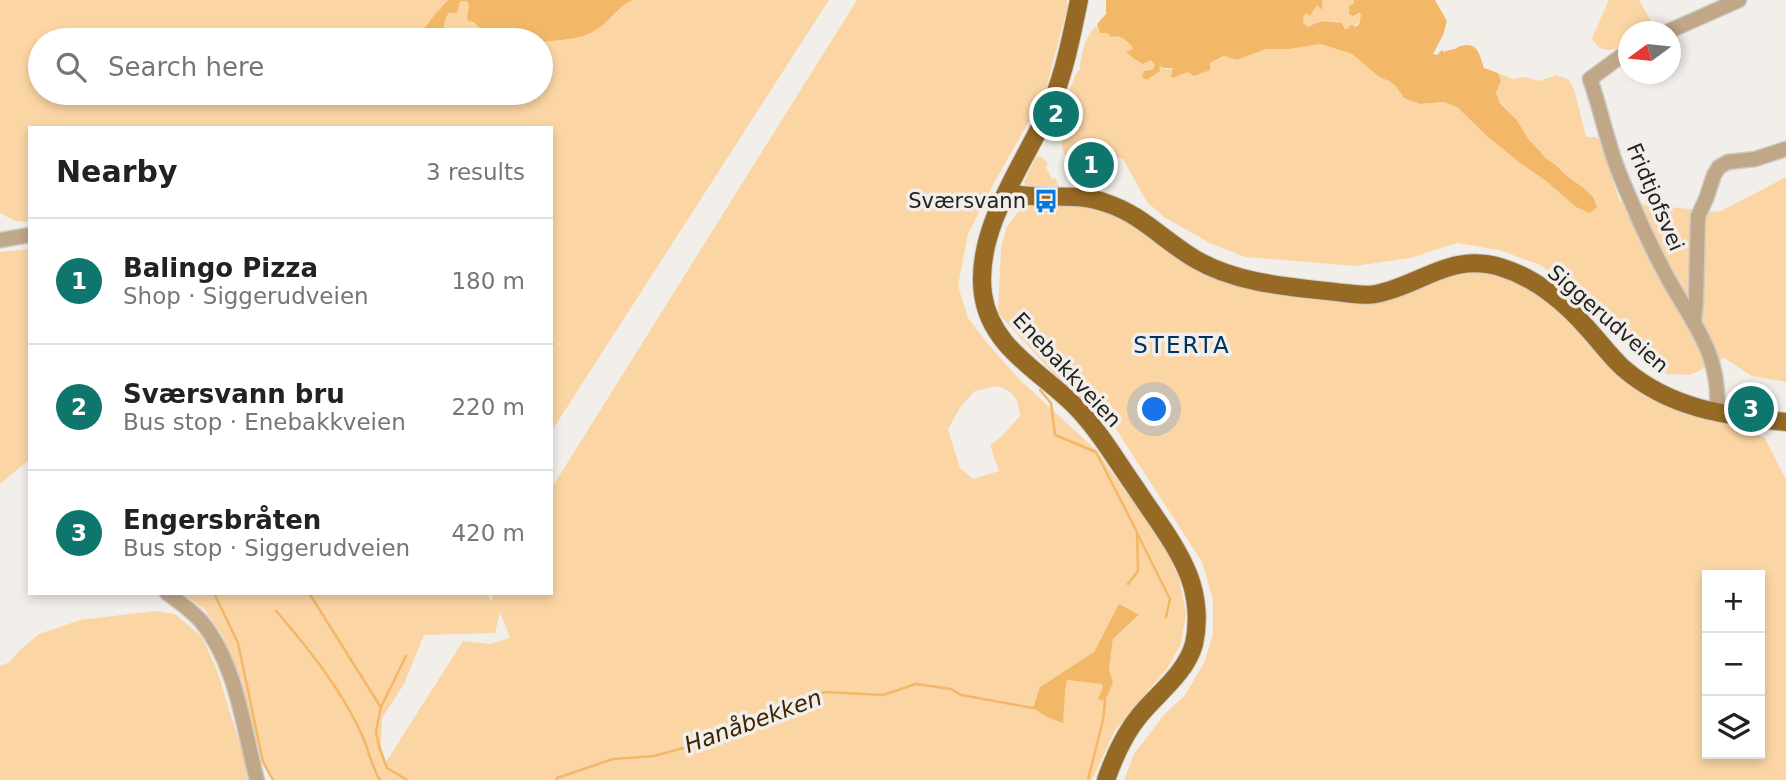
<!DOCTYPE html>
<html lang="en">
<head>
<meta charset="utf-8">
<style>
  body { margin:0; font-family:"DejaVu Sans",sans-serif; background:#f2f2f2; color:#222 }
  .controls { position:absolute; right:21px; bottom:21px; display:grid; overflow:hidden; border-radius:0px; box-shadow:0 4px 10px #0003 }
  .controls button { width:63px; height:63px; display:grid; place-items:center; padding:0; border:0; border-bottom:2px solid #e0e0e0; background:#fff; color:#222; font:35px sans-serif }
  .compass { position:absolute; left:1618px; top:21px; width:63px; height:63px; border-radius:50%; background:#fff; box-shadow:0 4px 10px #0003; rotate:255deg }
  .you { position:absolute; left:1155px; top:410px; width:24px; height:24px; margin:-18px; border:5px solid #fff; border-radius:50%; background:#1a73e8; box-shadow:0 0 0 10px #1a73e833 }
  .badge { display:grid; place-items:center; width:46px; height:46px; border-radius:50%; background:#0f766e; color:#fff; font-size:23px; font-weight:700 }
  .pin { position:absolute; translate:-50% -50%; border:4px solid #fff; box-shadow:0 2px 7px #0006 }
  .list { margin:0; padding:0; list-style:none }
  h2 { display:flex; justify-content:space-between; align-items:center; height:91px; margin:0; padding:0 28px; font-size:30px }
  h2 small { font-size:23px; font-weight:400; color:#767676 }
  .list li { display:grid; grid-template-columns:46px 1fr auto; gap:21px; align-items:center; box-sizing:border-box; height:126px; padding:0 28px; border-top:2px solid #e0e0e0 }
  .list b { display:block; font-size:26px; white-space:nowrap }
  .list p { margin:0; font-size:23px; white-space:nowrap; color:#767676 }
  .list em { font-size:23px; font-style:normal; color:#767676 }
  .icon { flex:none; width:38px; height:38px; fill:none; stroke:currentColor; stroke-width:2; stroke-linecap:round; stroke-linejoin:round }
  .map { position:relative; flex:none; width:1786px; height:780px; overflow:hidden }
  .search { position:absolute; background:#fff; box-shadow:0 4px 10px #0003; left:28px; top:28px; width:525px; height:77px; display:flex; align-items:center; gap:18px; box-sizing:border-box; padding:0 24px; border-radius:38px; color:#767676; font-size:26px }
  .panel { position:absolute; background:#fff; box-shadow:0 4px 10px #0003; left:28px; top:126px; width:525px; height:469px; border-radius:0px }
  .map>svg:first-child { display:block }
  .green { fill:#fbd5a4; fill-rule:evenodd }
  .water { fill:#f2b868 }
  .lines { fill:none; stroke-linecap:round; stroke-linejoin:round }
  .stream { stroke:#f2b868; stroke-width:2.5 }
  .minor-casing { stroke:#cdcac7; stroke-width:17 }
  .major-casing { stroke:#cdcac7; stroke-width:20 }
  .minor { stroke:#c0a787; stroke-width:14 }
  .major { stroke:#966925; stroke-width:18 }
  .labels { text-anchor:middle; dominant-baseline:central; stroke-width:7; stroke-linejoin:round; paint-order:stroke }
  .street-label { font-size:21px; fill:#232221; stroke:#f2efeb }
  .poi-label { font-size:21px; fill:#232221; stroke:#f2efeb; text-anchor:end }
  .neighbourhood-label { font-size:23px; letter-spacing:2px; fill:#013264; stroke:#f2efeb }
  .water-label { font-size:23px; font-style:italic; fill:#3c2501; stroke:#f2efeb }
</style>
</head>
<body>
<div class="map">
<svg width="1786" height="780" viewBox="0 0 1786 780">
  <rect width="100%" height="100%" fill="#f2efeb"/>
  <path class="green" d="M0 0H448L435 14 423 30 401 40H40V93H382L413 101 428 93H541V42C560 40 583 40 599 28 612 20 620 6 633 0H829L551 432V128H30V222L15 221 0 213Z
    M857 0H1067V9L1045 93 993 185 968 234 958 286 968 318 988 344 1021 381 1096 450 1163 543 1179 578 1186 613 1181 644 1168 667 1115 730 1092 780H272L258 749 237 675 223 637 205 610 182 593H485L492 601 493 593H551V489ZM998 386C1015 392 1018 399 1020 416L1002 436 990 445 999 471 973 479 960 468 948 429 961 406 975 391ZM1119 605 1139 616 1113 639 1109 669 1113 683 1103 687 1101 684 1067 680 1065 692 1040 687 1094 652ZM500 613 510 638 489 644 463 641 386 762 381 746 382 718 404 684 424 635 495 633Z
    M1323 0H1354V3L1351 4V15L1361 14C1359 24 1356 28 1345 29L1343 24C1330 18 1319 21 1307 27L1303 23 1304 15 1313 13 1316 7H1323L1322 6Z
    M1609 0H1639L1655 28 1648 31 1628 32V43C1615 51 1600 55 1592 38Z
    M461 1H466L469 4 467 18 482 30 474 40 456 39 453 32 450 40H415L416 37 421 35 431 38 436 34 444 31 446 17Z
    M1095 27H1097L1099 31 1107 33 1111 37 1117 36 1122 37 1133 48V49L1127 52C1133 60 1141 61 1152 60L1155 66 1153 69 1145 70 1149 79 1157 73 1159 66 1166 69 1174 68 1173 78 1188 72 1210 68V63L1225 56 1237 60 1266 49H1289L1321 44 1352 54 1378 76 1389 80 1395 85 1404 98 1421 104 1443 102 1457 107 1488 137 1520 163 1546 181 1576 207 1593 197 1584 188 1568 177 1557 165 1544 158 1539 150 1529 140 1516 119 1497 98 1496 90 1501 80 1498 73 1513 79 1525 77 1539 81 1557 75 1569 80 1574 89 1586 137H1596L1599 139 1620 202 1719 212 1786 177V382L1752 376 1724 358 1690 375 1667 374 1634 349 1585 296 1540 265 1499 250 1457 243 1410 258 1355 266 1245 257 1208 242 1164 217 1147 202 1123 159C1118 158 1112 155 1107 155 1096 156 1081 166 1070 160 1051 150 1068 81 1080 69 1080 56 1086 36 1095 27Z
    M1039 156 1043 158 1048 164 1046 167 1052 179 1055 178 1059 186H1026L1024 182 1036 157Z
    M1089 204 1131 219 1171 252 1317 297 1446 273 1490 271 1519 283 1564 315 1612 370 1647 397 1686 415 1733 424 1765 438 1786 480V780H1124L1134 754 1164 715 1185 695 1204 663 1213 634V600L1202 562 1114 426 1084 407 998 313 1001 247 1007 227 1022 207 1021 211 1023 206ZM1707 575H1760V754H1707Z
    M30 249V459L0 484V252Z
    M154 611 175 614 202 637 217 670 251 780H0V666L10 662 19 651 39 634 80 620Z"/>
  <path class="water" d="M448 0H633C619 6 611 20 599 28 583 40 560 40 541 42V40H521L502 35 479 40 484 36 490 37 493 35V29L490 28 484 31 474 40 475 36 482 30 473 22 468 21 467 18 469 4 466 1H461L459 4 458 11 456 13H449C443 19 446 29 441 36L436 34 432 38 421 35 416 37 415 40H401L423 30 435 14Z
    M1106 0H1323L1322 6 1323 8 1321 9 1318 6 1316 7 1310 16 1307 14 1304 15 1303 23 1308 27C1322 19 1327 21 1342 23L1345 29H1347L1351 25 1356 27 1359 24 1361 15 1359 13 1353 16 1349 14V6L1354 3V0H1435L1447 21 1443 35 1433 54 1437 55 1442 50 1444 52C1447 50 1451 50 1455 49 1457 48 1459 46 1461 46 1478 41 1480 56 1484 68L1498 73 1501 80 1496 93 1500 103 1516 119 1529 140 1539 150 1545 158 1556 165 1568 177 1584 188 1593 197 1597 207 1590 213 1576 207 1546 181 1520 163 1488 137 1457 107 1443 102 1420 104 1404 98 1395 85 1389 81 1378 76 1352 54 1321 44 1289 49H1266L1237 60 1224 56 1210 63V70L1194 76 1188 72 1173 78 1171 76 1173 68H1164L1159 66 1160 71 1147 80 1142 77 1144 71 1153 69 1155 65 1151 60 1143 64 1133 58 1126 52 1133 49V48C1127 41 1121 34 1111 37L1107 33H1100L1097 24 1106 14Z
    M1119 604 1139 615 1113 639 1109 669 1113 683 1105 701 1098 699 1103 687 1101 684 1067 680 1065 692 1063 723 1047 717 1033 708 1040 687 1094 652Z"/>
  <g class="lines">
    <path class="stream" d="M1040 390 1051 403 1055 435 1096 452 1137 532 1138 571 1128 584
      M1138 535 1170 599 1166 617
      M214 593 238 643 263 762 273 780
      M309 593 380 706
      M276 611C309 649 341 689 362 735 369 750 371 766 380 780
      M406 656 381 707 376 731 379 747 387 768 407 780
      M557 780V778L613 759 654 756 694 745 770 711 825 692 883 695 916 684 951 689 961 695 1033 708
      M1088 780 1103 720 1105 701"/>
    <g class="minor-casing">
      <path id="minor" d="M1667 32 1739 0
        M1628 51 1590 79C1598 101 1603 124 1610 146 1615 165 1623 183 1631 201 1643 230 1656 257 1671 284 1697 329 1721 357 1717 413
        M0 240 30 235
        M1694 321 1696 300 1698 216 1706 199 1714 175 1719 167 1728 162 1755 159 1786 149
        M167 593C179 602 191 610 201 621 237 665 243 727 257 780"/>
    </g>
    <g class="major-casing">
      <path id="major" d="M1079 0C1072 34 1065 70 1052 102 1027 161 974 227 983 294 990 347 1040 371 1074 405 1099 430 1117 462 1137 490 1155 518 1177 545 1189 576 1197 597 1199 622 1194 644 1186 673 1158 693 1140 715 1124 734 1114 757 1106 780
        M1007 193C1040 201 1074 191 1106 203 1141 214 1164 241 1195 259 1239 285 1295 287 1344 293 1355 294 1365 296 1376 294 1422 285 1451 251 1503 268 1535 278 1566 303 1588 329 1600 342 1610 356 1623 368 1670 409 1726 416 1786 422"/>
    </g>
    <use href="#minor" class="minor"/>
    <use href="#major" class="major"/>
  </g>
  <defs>
    <g id="bus-bare" transform="scale(1.89)"><path d="M-5-6H5V4H4V6H2V4H-2V6H-4V4H-5ZM-3.5-4V0h7V-4ZM-3.5 1.2v1.5H-2V1.2ZM2 1.2v1.5H3.5V1.2Z" fill="#0577de" stroke="#f2efeb" stroke-width="2.5" paint-order="stroke"/></g>
  </defs>
  <g fill-rule="evenodd">
    <use href="#bus-bare" x="1046" y="201"/>
  </g>
  <g class="labels">
    <g class="street-label">
      <text transform="translate(1655 197) rotate(67)">Fridtjofsvei</text>
      <text transform="translate(1608 319) rotate(41)">Siggerudveien</text>
      <text transform="translate(1067 370) rotate(47)">Enebakkveien</text>
    </g>
    <g class="poi-label">
      <text x="1026" y="201">Sværsvann</text>
    </g>
    <g class="neighbourhood-label">
      <text x="1182" y="345">STERTA</text>
    </g>
    <g class="water-label">
      <text transform="translate(753 721) rotate(-20)">Hanåbekken</text>
    </g>
  </g>
</svg>
<div class="controls">
<button>+</button>
<button>−</button>
<button><svg class="icon" aria-label="layers" viewBox="0 0 24 24"><path d="M12 4l9 5-9 5-9-5zM3 14l9 5 9-5"/></svg></button>
</div>
<svg class="compass" viewBox="-18 -18 36 36"><path d="M0-13l5 13h-10z" fill="#e53935"/><path d="M0 13l5-13h-10z" fill="#767676"/></svg>
<div class="you"></div>
<div class="pin badge" style="left:1091px;top:165px">1</div>
<div class="pin badge" style="left:1056px;top:114px">2</div>
<div class="pin badge" style="left:1751px;top:409px">3</div>
<div class="search"><svg class="icon" aria-label="search" viewBox="0 0 24 24"><circle cx="10" cy="10" r="6"/><path d="M15 15l6 6"/></svg>Search here</div>
<section class="panel">
<h2>Nearby<small>3 results</small></h2>
<ul class="list">
<li><span class="badge">1</span><div><b>Balingo Pizza</b><p>Shop · Siggerudveien</p></div><em>180 m</em></li>
<li><span class="badge">2</span><div><b>Sværsvann bru</b><p>Bus stop · Enebakkveien</p></div><em>220 m</em></li>
<li><span class="badge">3</span><div><b>Engersbråten</b><p>Bus stop · Siggerudveien</p></div><em>420 m</em></li>
</ul>
</section>
</div>
</body>
</html>
